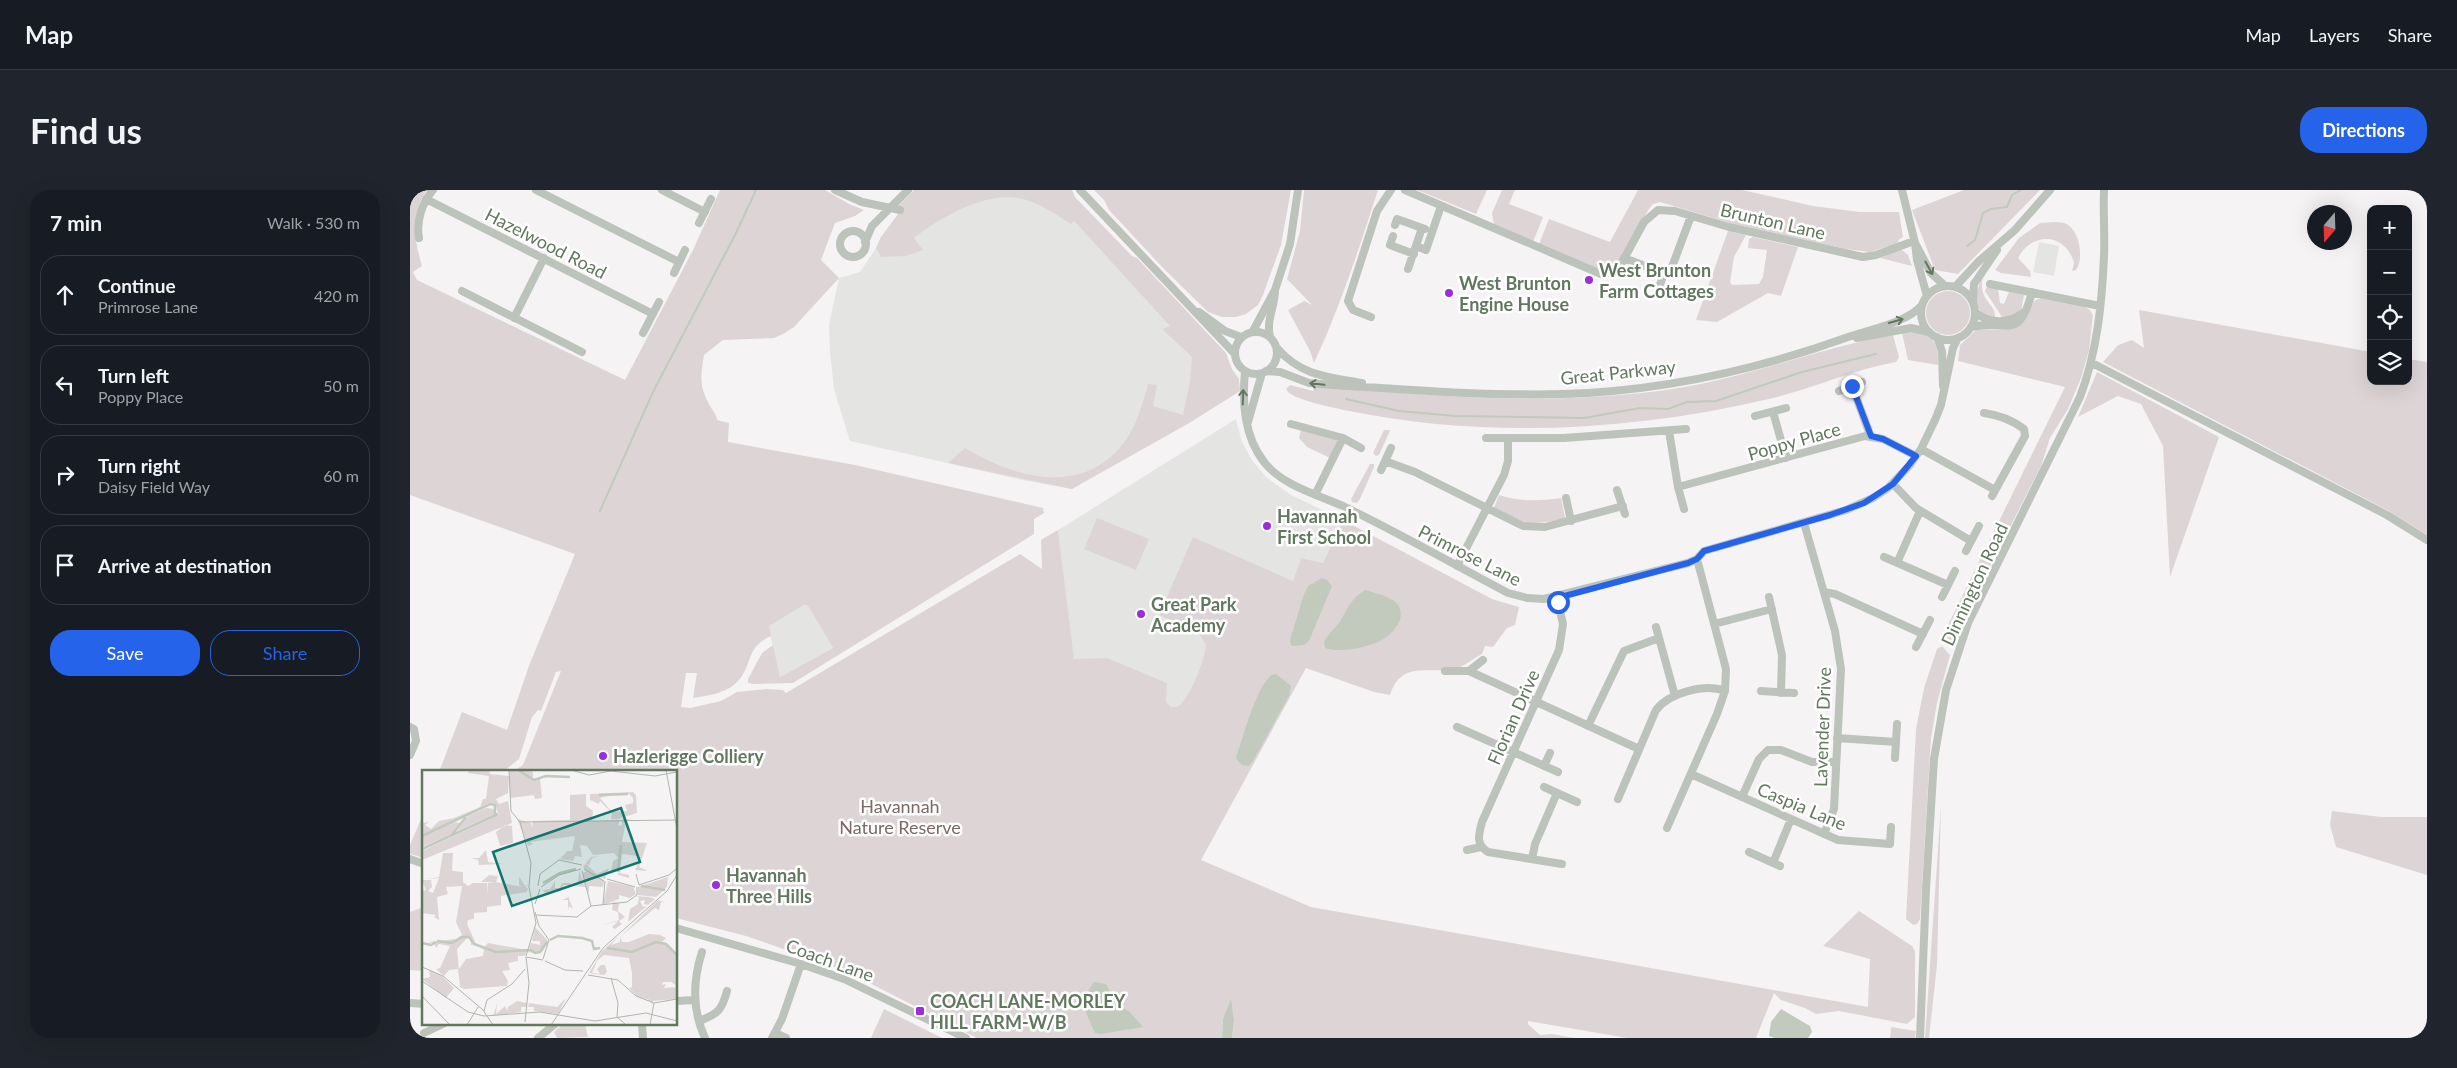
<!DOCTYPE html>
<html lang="en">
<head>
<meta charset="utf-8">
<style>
  body { margin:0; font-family:Lato,sans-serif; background:#20242c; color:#f1f3f6 }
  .controls { position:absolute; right:15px; top:15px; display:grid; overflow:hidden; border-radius:10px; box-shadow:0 5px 20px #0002 }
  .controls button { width:45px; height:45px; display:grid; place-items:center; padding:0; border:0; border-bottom:1px solid #363941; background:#171b24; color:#f1f3f6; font:25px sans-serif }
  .compass { position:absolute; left:1897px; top:15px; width:45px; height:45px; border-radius:50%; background:#171b24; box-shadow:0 5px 20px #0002; rotate:199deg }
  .stop { position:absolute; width:15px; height:15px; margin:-11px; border:4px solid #2563eb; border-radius:50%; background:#fff }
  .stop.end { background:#2563eb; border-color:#fff; box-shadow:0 1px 5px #0008 }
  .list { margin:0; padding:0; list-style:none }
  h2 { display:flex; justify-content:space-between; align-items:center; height:65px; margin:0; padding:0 20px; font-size:21px }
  h2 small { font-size:16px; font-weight:400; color:#9ea1a6 }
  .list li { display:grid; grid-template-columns:32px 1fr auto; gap:15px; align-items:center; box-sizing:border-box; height:80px; margin:0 10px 10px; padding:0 10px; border:1px solid #363941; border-radius:20px }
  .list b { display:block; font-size:19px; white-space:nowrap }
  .list p { margin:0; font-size:16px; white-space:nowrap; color:#9ea1a6 }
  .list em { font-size:16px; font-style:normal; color:#9ea1a6 }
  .actions { display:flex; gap:10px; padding:15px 20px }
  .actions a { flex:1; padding:11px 0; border:1px solid #2563eb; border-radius:20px; text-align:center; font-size:18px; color:#2563eb }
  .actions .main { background:#2563eb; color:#fff }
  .icon { flex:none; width:28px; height:28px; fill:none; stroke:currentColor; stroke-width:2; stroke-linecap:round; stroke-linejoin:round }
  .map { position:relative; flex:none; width:2017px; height:848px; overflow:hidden; border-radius:20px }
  header { display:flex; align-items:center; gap:30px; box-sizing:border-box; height:70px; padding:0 25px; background:#171b24; border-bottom:1px solid #363941 }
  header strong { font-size:24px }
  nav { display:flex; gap:28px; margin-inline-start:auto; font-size:18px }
  .intro { display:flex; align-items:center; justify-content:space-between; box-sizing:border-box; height:120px; padding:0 30px }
  h1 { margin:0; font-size:35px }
  .button { padding:12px 22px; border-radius:20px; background:#2563eb; color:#fff; font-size:18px; font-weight:700 }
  main { display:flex; gap:30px; padding:0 30px }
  aside { flex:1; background:#171b24; border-radius:20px; box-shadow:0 5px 20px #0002 }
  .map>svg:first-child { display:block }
  .built { fill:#e4e5e3 }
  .green { fill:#ddd5d5 }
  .water { fill:#c1cabc }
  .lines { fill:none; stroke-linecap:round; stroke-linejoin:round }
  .stream { stroke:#c1cabc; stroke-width:2 }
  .minor { stroke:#bcc3bb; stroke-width:8 }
  .oneway { stroke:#62785e }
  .route { stroke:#2563eb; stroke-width:6 }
  .poi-dot { fill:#9b2ddd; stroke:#fff; stroke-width:2 }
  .labels { text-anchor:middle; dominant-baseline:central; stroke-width:5; stroke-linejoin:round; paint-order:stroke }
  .street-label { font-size:18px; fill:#62785e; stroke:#fff }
  .poi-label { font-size:18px; font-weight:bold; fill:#62785e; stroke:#fff; text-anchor:start }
  .park-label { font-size:18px; fill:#7b6965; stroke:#fff }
  .inset-river { fill:none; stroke:#c1cabc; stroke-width:2.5 }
  .inset-road { fill:none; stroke:#aeb7ab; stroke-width:1 }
  .view { fill:#0f766e; fill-opacity:0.15; stroke:#0f766e; stroke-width:2.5 }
  .inset-edge { fill:none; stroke:#62785e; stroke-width:2.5 }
</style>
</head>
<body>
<header>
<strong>Map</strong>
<nav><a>Map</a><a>Layers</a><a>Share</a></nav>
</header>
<div class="intro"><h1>Find us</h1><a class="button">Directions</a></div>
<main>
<aside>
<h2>7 min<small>Walk · 530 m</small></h2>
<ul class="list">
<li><svg class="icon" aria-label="ahead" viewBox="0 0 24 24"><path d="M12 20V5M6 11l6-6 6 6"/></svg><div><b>Continue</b><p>Primrose Lane</p></div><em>420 m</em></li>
<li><svg class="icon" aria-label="left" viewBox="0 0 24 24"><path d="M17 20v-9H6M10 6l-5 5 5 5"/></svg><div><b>Turn left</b><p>Poppy Place</p></div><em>50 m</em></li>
<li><svg class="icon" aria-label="right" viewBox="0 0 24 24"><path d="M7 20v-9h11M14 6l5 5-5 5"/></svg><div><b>Turn right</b><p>Daisy Field Way</p></div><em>60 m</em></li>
<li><svg class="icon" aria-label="arrive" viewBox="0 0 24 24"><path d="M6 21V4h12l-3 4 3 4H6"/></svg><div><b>Arrive at destination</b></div></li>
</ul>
<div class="actions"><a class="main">Save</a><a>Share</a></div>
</aside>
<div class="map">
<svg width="2017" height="848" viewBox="0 0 2017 848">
  <rect width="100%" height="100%" fill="#f6f3f5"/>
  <path class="built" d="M548 0H608L664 31 799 177 790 222 662 299 612 290 440 251 424 199 420 163 419 135 429 88 450 82 466 58 471 47Z
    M1629 52 1649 56 1644 86 1623 82Z
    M826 229 832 252 842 270 856 287 881 305 933 330 913 373 891 368 822 575 665 483 648 340Z
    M394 415 398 416 423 458 370 487 358 436Z"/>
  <path class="green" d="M2 0H17C0 24 4 50 12 76L3 82 7 90 215 190 283 60 310 0H415L439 14 454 20 445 26 425 33 411 70 429 88 384 137 373 144 364 148 313 150 294 165C291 183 289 196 298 212 301 219 306 223 307 230L319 233 318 252 445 275 633 318 634 323 624 329V344L383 493 343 494 338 493V489L352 463 363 455 370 487 423 458 398 416 394 415 359 436 361 446C335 457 343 476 327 492 317 503 296 506 283 508L287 483H276L271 517 280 518 311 511 327 502 356 499 373 500 376 503 610 364 632 379 631 350 648 340 664 469 697 468 757 493 756 512 761 517H767C778 513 796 467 796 455L788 442 749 425 783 347 883 391 891 368 913 373 933 330 1082 409 1109 417 1105 435 1097 438 1083 457 1075 456 1072 464C1064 468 1053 477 1045 479 1018 484 991 470 980 505L964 502 896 478 791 670 901 717 1458 817 1460 769 1413 756 1449 721 1502 756 1505 761V827L1497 834 1429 821 1406 824 1395 818 1371 810 1364 803 1346 848H1217L1118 831V834L1130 845 1142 844 1164 848H822L824 831 813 829 812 848H567L436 781 336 746 266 728V582H102L113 575 151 481 146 482 131 521 128 520 122 527 109 569 93 582H29L52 522 97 540 120 473 165 364 0 305V3Z
    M504 0H662L665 7 722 66 727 68 816 163 822 179 829 189 830 201 781 232 662 299 538 273 555 258C600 285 662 305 705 263 724 245 732 217 738 194L747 195 743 216 773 225 780 191 782 167 752 139 760 136 664 31 661 34C645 24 631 14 613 9 577 0 531 27 504 48L513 60 496 66 471 67 466 58 471 47 491 20 488 16Z
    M684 0H881L871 55 853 105 848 115 836 124 826 127H812L798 122 754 79 699 20 694 10Z
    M894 0H968C949 59 930 117 904 173L900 161 878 120 894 111 902 115 877 89 890 41Z
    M1007 0H1077L1066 24Z
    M1092 0H1105L1099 14 1133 27 1123 52 1084 34 1082 23Z
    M1228 0H1332L1403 16 1450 22H1489L1493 47 1488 50 1489 53 1460 62 1436 59 1320 33 1250 12 1243 14 1239 19 1207 74 1198 79H1189L1129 54 1139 29 1200 52Z
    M1554 0H1630L1548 84 1525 80 1502 20Z
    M1630 33C1638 33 1651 30 1658 35 1670 43 1674 69 1666 80L1662 81 1664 73C1656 43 1622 41 1608 68L1620 81 1621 87 1591 83 1585 80 1609 48Z
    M1318 41 1336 45 1324 67 1320 92 1322 95 1349 94 1353 87 1357 60 1338 58 1339 49 1343 47 1388 57 1371 106 1358 103 1307 132 1286 130Z
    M1491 59 1498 65 1502 76 1470 68Z
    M1573 87C1567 111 1587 113 1585 128 1562 126 1564 102 1573 87Z
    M1577 96 1588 99 1590 113 1594 114 1599 102 1614 105 1611 121 1604 127H1592L1575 101Z
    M1516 123a22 22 0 1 1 44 0a22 22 0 1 1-44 0Z
    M1634 108 1673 116 1680 120 1683 125 1679 160 1671 188 1658 219 1640 248 1631 276 1560 416 1543 453 1539 456 1534 453 1532 447 1655 197 1548 171 1550 155 1567 139C1581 138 1597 144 1610 135 1621 127 1617 108 1634 108Z
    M1729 120 1961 162V191H1998V169L2017 172V345L1977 320 1693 172 1708 155 1722 150 1734 158Z
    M1501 141C1524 145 1529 152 1528 175L1498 170 1492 143Z
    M1483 145 1489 167 1486 172C1442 180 1402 199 1359 209 1222 241 1076 249 939 221 926 218 880 210 876 199L880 195 903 201 904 197H917C1032 207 1147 216 1262 199 1337 188 1408 158 1483 145Z
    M1687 182 1809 247 1760 387 1753 256 1731 214 1708 206 1668 227Z
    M891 240 927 249V253L920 268 897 257 889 248Z
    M974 240H980L979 243 969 265 966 266 963 263Z
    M960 274H964V277L950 309 947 313 942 312 941 309Z
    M1089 305C1110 312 1129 311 1151 308L1155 328C1131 335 1104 336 1084 318Z
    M687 328 739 349 726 380 674 359Z
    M1532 456 1540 465 1527 513 1521 548 1510 729 1507 734 1503 735 1496 729 1506 539 1514 498 1527 459Z
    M1531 615 1527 775 1519 848H1515Z
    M1922 621 1971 627H2017V685L1926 657 1920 635Z
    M14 622V668L0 664V655Z
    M14 717V781L0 780V722Z
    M474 819 532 848H461Z
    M153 834H175L178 847 147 848 144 842Z
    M1481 837 1506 841 1505 848H1480Z"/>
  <path class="water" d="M912 388 917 390 922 396 899 451 894 455 881 456 880 450 894 404 898 396Z
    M955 400C964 403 977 405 984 411 1001 424 983 446 968 452 954 458 929 463 915 458L914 452C918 443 926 438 931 430 939 416 941 409 955 400Z
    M866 484 881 496 879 506 843 571 839 576 832 575 827 570 826 567C835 543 844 502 861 485Z
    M684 792 696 794 703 807 704 814 719 821 733 837 691 844 685 843C675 820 668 814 684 792Z
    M821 809 824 831 822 848H812L813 829Z
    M1371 819 1400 836 1402 842 1398 848H1365L1359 846 1361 832Z"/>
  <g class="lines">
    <path class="stream" d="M1557 56 1565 50 1573 23 1581 19 1597 17 1602 5 1611 0
      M936 209 989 221 1045 226 1174 228 1230 218 1258 219 1277 212 1306 211 1392 182 1466 164
      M190 321 243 202 325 45 346 0"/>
    <path class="minor" d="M126 0 269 72
      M252 0 295 22
      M425 0 452 12 490 20
      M670 0 824 163
      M995 0 1191 84 1204 82 1209 78 1234 32 1248 20 1265 21 1319 37 1453 67 1466 65 1504 51
      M1492 0 1505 53
      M16 9 243 124
      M289 33 301 9
      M985 35 987 29 1015 39
      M430 54a13 13 0 1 1 26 0a13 13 0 1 1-26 0Z
      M983 46 980 55 1004 64
      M9 48C6 31 12 13 23 0
      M455 52 462 36 498 0
      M1006 56 1016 60 1031 16
      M1214 68 1259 85 1281 26
      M998 79 1012 38
      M264 83 275 60
      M1580 94 1690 116
      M1511 123a27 27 0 1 1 54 0a27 27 0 1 1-54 0Z
      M1545 97 1569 71 1605 40 1640 0
      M52 101 172 162
      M1247 104 1254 83
      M1517 106 1507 70 1505 53 1521 83 1535 96
      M1563 111 1564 94 1587 60
      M789 122 815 141 831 147
      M1565 122C1578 134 1599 134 1613 123
      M961 127 943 120 938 111 967 21 981 0
      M104 128 134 68
      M1561 137C1597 128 1608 154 1622 102
      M843 141 865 100 880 54 888 0
      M825 163a21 21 0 1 1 42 0a21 21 0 1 1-42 0Z
      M233 143 249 112
      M860 147C856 129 865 117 865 100
      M1527 147 1532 161 1533 196
      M1447 148 1501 138 1519 142
      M867 158C891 186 918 187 952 193
      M1682 173 1977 325 2017 350
      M835 181C832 213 834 246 854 272 873 296 906 304 933 316 989 343 1043 374 1098 403L1117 408 1134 409 1278 373 1287 369 1294 361 1436 320 1463 308 1478 298 1499 276 1511 259 1525 230 1531 215 1543 158 1548 148
      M856 181 870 182 899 193 923 195C999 200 1076 206 1153 204 1250 201 1350 179 1441 146 1462 139 1498 132 1512 115
      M1442 196 1461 247
      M1429 201 1452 192
      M1363 222 1376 268
      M1574 223C1589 225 1602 230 1614 239L1615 246 1582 306
      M1345 226 1376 218
      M838 232 852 183
      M881 234 933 248 951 258
      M1259 241 1268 297
      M1076 248H1154L1276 239
      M1511 259 1585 300
      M975 271 1005 282 1113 336 1135 337 1213 316
      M971 280 981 258
      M1483 294 1506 318 1561 351
      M1207 300 1215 324
      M905 305 933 248
      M1156 308 1161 331
      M1274 319 1268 297 1455 246 1473 249 1506 266
      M1394 333 1425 441 1431 479 1424 619 1414 644
      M1556 361 1569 336
      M1474 367 1538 395
      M1487 373 1510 321
      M1047 376 1094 285 1098 271V248
      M1414 402 1425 404 1513 444
      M1359 407 1372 465 1371 503
      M1532 407 1545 381
      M1147 408 1153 434 1149 460 1072 632C1069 644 1065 654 1078 662L1152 674
      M1304 434 1362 419
      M1246 437 1265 506
      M1506 457 1520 430
      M1035 481H1059L1073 470
      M1059 481 1229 559
      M1351 501 1384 503
      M1178 536 1214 461 1249 448
      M0 537 4 539 6 551 0 565
      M1047 537 1148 582
      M1427 548 1486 552
      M1485 568 1487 534
      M1134 576 1140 563
      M1281 584 1428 650 1480 654 1481 637
      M1134 597 1167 612
      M1332 607 1349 569 1358 560H1371L1402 572H1426
      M1208 609 1246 520C1259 503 1295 493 1315 501
      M1257 638 1307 524 1315 501 1316 479 1287 369
      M1057 660 1071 657
      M1339 662 1370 676
      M0 669 14 674
      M1122 669 1125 654 1147 603
      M1363 673 1381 629
      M266 738 391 774 434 789 556 848
      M292 762C283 790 282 820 295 848
      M266 811 285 810
      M0 813 14 814
      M289 831C308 824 312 820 317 801
      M232 834 233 848
      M14 843 33 834
      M365 843 376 848
      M128 848 145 834
      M362 848 372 829 391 774
      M1510 848 1516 699 1524 569 1536 500 1558 433 1670 207C1687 162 1692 114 1694 66 1695 44 1693 22 1694 0"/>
  </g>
  <defs><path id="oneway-shaft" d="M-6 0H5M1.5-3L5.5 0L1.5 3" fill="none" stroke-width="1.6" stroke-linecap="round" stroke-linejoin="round" transform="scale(1.25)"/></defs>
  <g class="oneway">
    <use href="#oneway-shaft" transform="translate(1519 78) rotate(61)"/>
    <use href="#oneway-shaft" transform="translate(1486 131) rotate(-16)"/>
    <use href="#oneway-shaft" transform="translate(907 194) rotate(-174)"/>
    <use href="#oneway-shaft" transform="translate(833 207) rotate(-88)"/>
  </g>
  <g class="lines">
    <path class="route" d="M1148 412 1147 408 1278 373 1287 369 1294 361 1420 325 1454 313 1483 294 1506 266 1473 249 1461 246 1442 196"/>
  </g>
  <g class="poi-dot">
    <circle cx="1179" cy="90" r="5"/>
    <circle cx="1039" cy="103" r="5"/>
    <circle cx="857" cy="336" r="5"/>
    <circle cx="731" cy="424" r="5"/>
    <circle cx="193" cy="566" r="5"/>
    <circle cx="306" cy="695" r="5"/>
    <rect x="505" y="816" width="10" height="10" rx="2.5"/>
  </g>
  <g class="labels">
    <g class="street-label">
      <text transform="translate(1363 31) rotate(13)">Brunton Lane</text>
      <text transform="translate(136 53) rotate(27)">Hazelwood Road</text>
      <text transform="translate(1208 182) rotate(-6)">Great Parkway</text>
      <text transform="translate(1384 251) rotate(-16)">Poppy Place</text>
      <text transform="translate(1060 365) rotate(27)">Primrose Lane</text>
      <text transform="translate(1564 394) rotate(-65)">Dinnington Road</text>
      <text transform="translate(1103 527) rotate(-66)">Florian Drive</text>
      <text transform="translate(1412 537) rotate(-88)">Lavender Drive</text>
      <text transform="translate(1392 616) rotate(23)">Caspia Lane</text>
      <text transform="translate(420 770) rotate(20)">Coach Lane</text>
    </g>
    <g class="poi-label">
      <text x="1189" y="80">West Brunton<tspan x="1189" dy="21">Farm Cottages</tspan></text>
      <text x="1049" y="93">West Brunton<tspan x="1049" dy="21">Engine House</tspan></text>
      <text x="867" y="326">Havannah<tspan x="867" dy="21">First School</tspan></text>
      <text x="741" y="414">Great Park<tspan x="741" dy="21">Academy</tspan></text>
      <text x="203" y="566">Hazlerigge Colliery</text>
      <text x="316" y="685">Havannah<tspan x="316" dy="21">Three Hills</tspan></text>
      <text x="520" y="811">COACH LANE-MORLEY<tspan x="520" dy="21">HILL FARM-W/B</tspan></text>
    </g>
    <g class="park-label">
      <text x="490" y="616">Havannah<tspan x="490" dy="21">Nature Reserve</tspan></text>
    </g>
  </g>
  <g transform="translate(12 580)">
    <rect width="255" height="255" fill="#f6f3f5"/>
    <path d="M47 0H67L68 4 87 6V0H106L111 2V10L118 9 120 28 113 29 112 25 88 28 87 7 86 23 74 29 77 34 86 31 90 53 0 90V81L77 45 73 34 67 33 0 65V53L7 52 3 55 9 59 17 51 32 48 58 37 61 29H64L67 6 46 3ZM211 22 214 25 215 43 196 49H189L190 43 178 31 177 34 168 30V24ZM194 24H207L211 28V33L203 35 205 41 190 42 178 28ZM164 24V36L171 41 170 50 156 49 175 51 198 50 196 56 200 55V49H212L204 50 200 72 225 73 217 97 224 100 227 90 224 101 213 100 217 92 216 86 200 84 198 103 207 105V108L197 105 195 104 198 102 189 100 191 91 196 88 192 83 171 85 165 76 158 75 160 87 153 86 151 91 138 89 145 81H150L153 66 108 72 111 74 106 76 95 49 109 53 110 58 111 51 148 50V25ZM64 38 72 39 73 44 35 61 46 46ZM33 52 38 53 32 63 0 77V67ZM83 55 90 56 91 73 78 76 74 62ZM64 80 66 92 82 94 57 95 56 90 49 88H57ZM21 83H31L30 101 41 102V112L46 116 51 113H65V124L66 113 72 112H59L67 105 76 106 74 112 101 117 97 115V106L103 116 107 114 103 117 106 118 105 122 79 126V135L65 137V142L52 143V149L46 150 45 154 54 174 49 175V169L45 168 35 179 37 199 44 189 61 186 62 180 56 175 62 177 66 173 105 180 103 186H96V191L86 193 88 200 80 201 86 211 85 216 42 219 38 217 36 199 27 200 22 206 15 200 13 189 15 199 18 198 28 176 17 174 14 178 12 173 6 172 34 169 40 165 34 152 40 116 24 117 26 124 15 127 17 150 12 147 14 145 0 143V121L4 120 0 110H9L10 117 6 121 11 123 17 108 5 109 17 107ZM178 86 170 88 167 95 164 94 175 104 187 98 183 109 177 107 182 111 181 117 167 116V123L163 117 149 116 156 114 157 100 162 115 161 103 164 101 161 97 169 87ZM246 107 245 117 234 127 216 125V117ZM133 111V118H138L140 113H148L147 129 151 139 147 136 146 140V130H140L147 127 148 115H141L139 121 123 123 121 120 128 119ZM186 111 211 117 214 124 208 128 197 125V129L181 135ZM214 126 227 127 233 129 226 135 222 134 223 130 218 131 221 137 225 136 206 152 208 139 216 134 217 127ZM236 130 244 133 239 132 237 140 233 138 198 167 200 172H207L227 164 238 165 244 168 240 172 255 185V216L249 212H241L240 215 244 214 242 218 255 217V229L231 231 230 235 229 231H222L228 230 216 227 207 218 210 217V203L207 188 182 185 175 191 170 203 178 204 175 199 179 195H183L185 202 182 205 171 204 167 203 180 181 197 166 189 175 198 172V168L199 166ZM191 132 197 133 196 141 203 147 197 151 200 154 193 159 190 157 196 151 177 156 197 150 196 142 190 140ZM113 157 126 171 121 181 113 183 105 182 111 181 107 178 109 173 118 175V171H110ZM7 200 20 206 32 218 24 228 0 209 8 207ZM144 228 136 244 112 241V237H106L107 233 135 237ZM95 231 105 233V237H99V242L67 246 72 244 75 233 74 244 83 236 85 241 86 237Z" fill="#ddd5d5" fill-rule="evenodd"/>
    <path class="inset-river" d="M96 0 112 10 124 6 148 7M177 25 206 24M0 66 68 34 73 35V45M29 66 44 47M0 79 76 44M196 102 199 75M121 113 138 103 154 99M219 116 243 120M128 170 136 166 160 168 170 171 172 179 178 178M15 171 30 173 40 167H47L52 174 74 182 109 180 113 183 118 182 125 172M0 173 9 175 14 172M185 178 210 182 234 172 244 174 255 185"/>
    <path class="inset-road" d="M87 0 89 41 98 52 109 93 107 117 114 153 104 186M108 0H128M149 0 167 5 189 1 233 6 255 2M244 0 255 59M98 52 254 50M162 99 182 111M160 101 169 136M214 104 217 115 247 105 254 99M185 109 213 117M116 116 118 104 137 90 160 95M119 117 137 105 159 99M113 134 118 119M181 135 183 111M169 136 205 132 215 125V117M113 142 117 156 127 170 121 189M114 145 155 147 169 136M123 191 143 200 161 201M0 197 21 206 61 240 71 255M166 205 196 210 214 226 232 233 255 229M189 208 196 233 195 247 204 255M0 211 46 242 62 246 118 242 173 251 224 243 255 251M0 226 28 255M62 241 65 230 90 214 103 199M103 252 107 213 104 187 121 190M45 255 56 237M129 255 181 178 245 121 255 105M228 255 232 233"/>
    <path class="view" d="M199 38 218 92 90 136 71 82Z"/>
    <rect width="255" height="255" class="inset-edge"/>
  </g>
</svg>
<div class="controls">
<button>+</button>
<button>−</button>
<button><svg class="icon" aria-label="locate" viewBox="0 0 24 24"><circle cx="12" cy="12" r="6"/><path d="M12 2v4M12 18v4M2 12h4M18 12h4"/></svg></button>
<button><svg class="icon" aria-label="layers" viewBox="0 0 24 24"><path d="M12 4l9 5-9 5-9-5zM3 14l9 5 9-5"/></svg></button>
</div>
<svg class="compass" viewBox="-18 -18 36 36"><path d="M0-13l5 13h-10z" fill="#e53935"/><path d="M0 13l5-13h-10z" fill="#9ea1a6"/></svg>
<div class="stop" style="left:1148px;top:412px"></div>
<div class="stop end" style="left:1442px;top:196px"></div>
</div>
</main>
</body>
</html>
